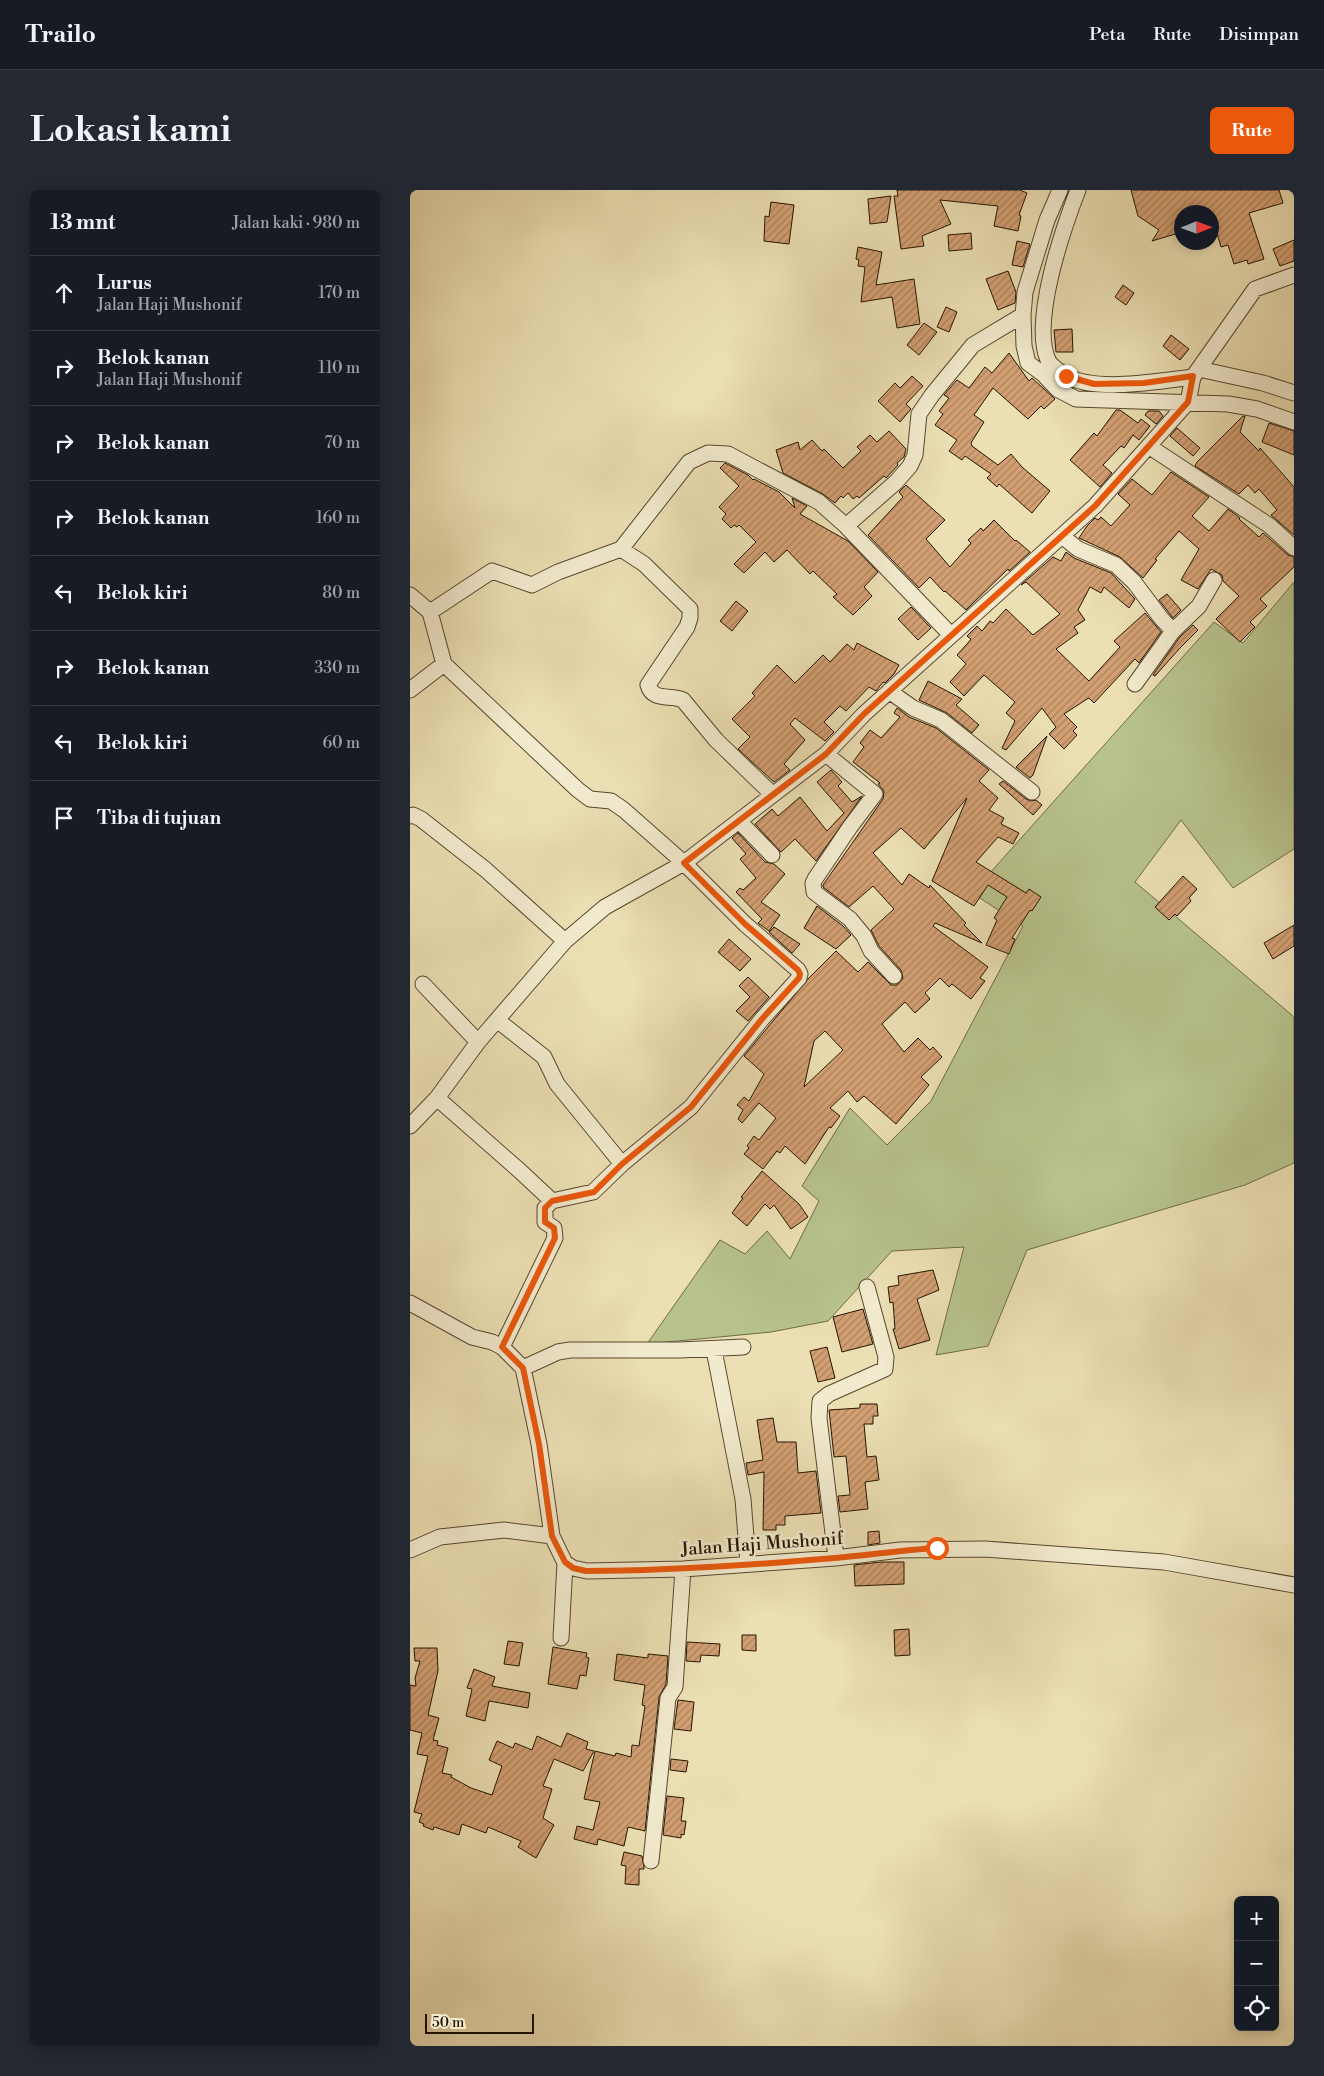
<!DOCTYPE html>
<html lang="id">
<head>
<meta charset="utf-8">
<style>
  body { margin:0; font-family:"Libre Bodoni",serif; background:#242831; color:#f1f3f6 }
  .controls { position:absolute; right:15px; bottom:15px; display:grid; overflow:hidden; border-radius:8px; box-shadow:0 2px 12px #0003 }
  .controls button { width:45px; height:45px; display:grid; place-items:center; padding:0; border:0; border-bottom:1px solid #363941; background:#171b24; color:#f1f3f6; font:25px sans-serif }
  .compass { position:absolute; left:764px; top:15px; width:45px; height:45px; border-radius:50%; background:#171b24; box-shadow:0 2px 12px #0003; rotate:89deg }
  .scale { position:absolute; left:15px; bottom:12px; width:109px; box-sizing:border-box; padding-left:5px; border:2px solid #251400; border-top:0; font-size:14px; line-height:18px; white-space:nowrap; color:#251400; -webkit-text-stroke:4px #f2eace; paint-order:stroke }
  .stop { position:absolute; width:15px; height:15px; margin:-11px; border:4px solid #ea580c; border-radius:50%; background:#fff }
  .stop.end { background:#ea580c; border-color:#fff; box-shadow:0 1px 5px #0008 }
  .list { margin:0; padding:0; list-style:none }
  h2 { display:flex; justify-content:space-between; align-items:center; height:65px; margin:0; padding:0 20px; font-size:21px }
  h2 small { font-size:16px; font-weight:400; color:#9ea1a6 }
  .list li { display:grid; grid-template-columns:32px 1fr auto; gap:15px; align-items:center; box-sizing:border-box; height:75px; padding:0 20px; border-top:1px solid #363941 }
  .list b { display:block; font-size:19px; white-space:nowrap }
  .list p { margin:0; font-size:16px; white-space:nowrap; color:#9ea1a6 }
  .list em { font-size:16px; font-style:normal; color:#9ea1a6 }
  .icon { flex:none; width:28px; height:28px; fill:none; stroke:currentColor; stroke-width:2; stroke-linecap:round; stroke-linejoin:round }
  .map { position:relative; flex:none; width:884px; height:1856px; overflow:hidden; border-radius:8px }
  header { display:flex; align-items:center; gap:30px; box-sizing:border-box; height:70px; padding:0 25px; background:#171b24; border-bottom:1px solid #363941 }
  header strong { font-size:24px }
  nav { display:flex; gap:28px; margin-inline-start:auto; font-size:18px }
  .intro { display:flex; align-items:center; justify-content:space-between; box-sizing:border-box; height:120px; padding:0 30px }
  h1 { margin:0; font-size:35px }
  .button { padding:12px 22px; border-radius:8px; background:#ea580c; color:#fff; font-size:18px; font-weight:700 }
  main { display:flex; gap:30px; padding:0 30px }
  aside { flex:1; background:#171b24; border-radius:8px; box-shadow:0 2px 12px #0003 }
  .map>svg:first-child { display:block }
  .grass { fill:#b7c28c; stroke:#6e6b46 }
  .building { fill:url(#building-hatch); stroke:#251400; fill-rule:evenodd }
  .lines { fill:none; stroke-linecap:round; stroke-linejoin:round }
  .street-casing { stroke:#56472d; stroke-width:17 }
  .street { stroke:#f2eace; stroke-width:15 }
  .route { stroke:#ea580c; stroke-width:6 }
  .labels { text-anchor:middle; dominant-baseline:central; stroke-width:5; stroke-linejoin:round; paint-order:stroke }
  .street-label { font-size:18px; fill:#251400; stroke:#f2eace }
</style>
</head>
<body>
<header>
<strong>Trailo</strong>
<nav><a>Peta</a><a>Rute</a><a>Disimpan</a></nav>
</header>
<div class="intro"><h1>Lokasi kami</h1><a class="button">Rute</a></div>
<main>
<aside>
<h2>13 mnt<small>Jalan kaki · 980 m</small></h2>
<ul class="list">
<li><svg class="icon" aria-label="ahead" viewBox="0 0 24 24"><path d="M12 20V5M6 11l6-6 6 6"/></svg><div><b>Lurus</b><p>Jalan Haji Mushonif</p></div><em>170 m</em></li>
<li><svg class="icon" aria-label="right" viewBox="0 0 24 24"><path d="M7 20v-9h11M14 6l5 5-5 5"/></svg><div><b>Belok kanan</b><p>Jalan Haji Mushonif</p></div><em>110 m</em></li>
<li><svg class="icon" aria-label="right" viewBox="0 0 24 24"><path d="M7 20v-9h11M14 6l5 5-5 5"/></svg><div><b>Belok kanan</b></div><em>70 m</em></li>
<li><svg class="icon" aria-label="right" viewBox="0 0 24 24"><path d="M7 20v-9h11M14 6l5 5-5 5"/></svg><div><b>Belok kanan</b></div><em>160 m</em></li>
<li><svg class="icon" aria-label="left" viewBox="0 0 24 24"><path d="M17 20v-9H6M10 6l-5 5 5 5"/></svg><div><b>Belok kiri</b></div><em>80 m</em></li>
<li><svg class="icon" aria-label="right" viewBox="0 0 24 24"><path d="M7 20v-9h11M14 6l5 5-5 5"/></svg><div><b>Belok kanan</b></div><em>330 m</em></li>
<li><svg class="icon" aria-label="left" viewBox="0 0 24 24"><path d="M17 20v-9H6M10 6l-5 5 5 5"/></svg><div><b>Belok kiri</b></div><em>60 m</em></li>
<li><svg class="icon" aria-label="arrive" viewBox="0 0 24 24"><path d="M6 21V4h12l-3 4 3 4H6"/></svg><div><b>Tiba di tujuan</b></div></li>
</ul>
</aside>
<div class="map">
<svg width="884" height="1856" viewBox="0 0 884 1856">
  <defs>
    <pattern id="building-hatch" width="6" height="6" patternUnits="userSpaceOnUse" patternTransform="scale(1.25)"><rect width="6" height="6" fill="#d3a073"/><path d="M-1 1l2-2M0 6l6-6M5 7l2-2" fill="none" stroke="#ab815c"/></pattern>
  </defs>
  <rect width="100%" height="100%" fill="#ebdfb3"/>
  <filter id="stains"><feTurbulence type="fractalNoise" baseFrequency=".004" numOctaves="4"/><feColorMatrix values="0 0 0 0 .2 0 0 0 0 .09 0 0 0 0 .02 0 0 0 .5 -.17"/></filter>
  <radialGradient id="worn" r=".72"><stop offset=".6" stop-color="#630" stop-opacity="0"/><stop offset="1" stop-color="#630" stop-opacity=".3"/></radialGradient>
  <path class="grass" d="M884 392V659L823 698 771 630 725 692 884 827V973L835 995 617 1060 578 1156 526 1165 554 1057 482 1061 418 1131 361 1142 237 1154 310 1050 335 1064 357 1041 380 1069 409 1011 392 996 440 918 477 955 521 911 613 736 562 703 804 432 833 453Z"/>
  <path class="building" d="M487 0H610L617 3 609 25 611 26 608 41 584 36 588 16 530 10 541 34 512 46 514 56 491 59 484 6H488Z
    M721 0H869L873 13 839 23 854 69 838 74 837 70 824 74 818 55 811 57 804 33 802 34V22H772V42L742 51 749 40 728 26Z
    M481 6 477 32 460 34 458 9Z
    M361 12 384 15 379 54 354 51 355 26 359 27Z
    M561 43 562 59 539 61 538 45Z
    M884 50V71L870 76 863 59Z
    M607 51 620 54 613 77 602 75Z
    M448 57 472 62 466 95 504 89 510 134 487 138 482 107 451 112 455 77 448 76 449 70 446 69Z
    M598 81 606 102 605 113 588 120 576 89Z
    M713 95 724 103 716 115 705 107Z
    M536 117 547 122 539 142 527 137Z
    M514 133 527 142 509 165 497 155Z
    M662 139 663 162H646L644 140Z
    M761 145 779 159 770 170 753 156Z
    M599 163 619 191 622 188 645 209 634 219 631 216 618 229 583 198 564 225 574 232 561 253 562 256 588 275 601 264 612 277 640 301 622 323 589 294 587 297 577 288 581 284 555 266 552 270 539 261 547 250 525 235 533 224 529 221 539 208 534 205 547 190 559 198 575 177 582 183Z
    M502 186 513 196 496 214 501 219 490 232 468 211 485 193 490 198Z
    M706 220H710L728 233 731 229 740 236 729 250 723 245 714 258 711 256 693 275 702 283 690 297 660 270 684 243 687 246Z
    M738 221H749L753 226 746 234 735 225Z
    M833 226H835L830 242 849 261 850 258 884 297V345L861 325 867 320 849 299 845 303 838 295 829 304 785 276 787 272Z
    M859 233 884 241V265L852 252Z
    M767 238 790 258 783 266 760 246Z
    M479 241 496 259 494 267 487 273 488 275 476 288 474 286 449 308 447 306 443 309 438 303 433 308 431 306 425 313 413 304 373 283 366 260 388 252 390 260 402 250 412 261 414 259 433 278 451 261 447 257 460 245 467 252Z
    M315 273 338 285 343 290 344 289 369 302 385 318 382 308 397 316 390 324 438 351 468 382 454 397 462 406 443 425 423 407 427 404 403 381 400 384 377 360 364 372 355 362 334 383 324 374 346 352 329 335 327 337 324 335 321 338 312 329 316 324 309 317 329 296 310 278Z
    M761 282 799 307 782 326 799 341 818 319 830 328 829 329 849 347 853 343 878 365 884 367V377L850 409 857 416 840 432 845 437 830 452 806 429 829 406 813 391 812 385 801 379 788 399 771 390 789 359 769 341 745 369 747 370 733 388 710 367 669 348 677 336 685 328 688 330 691 327 701 336 720 315 708 304 722 289 742 305Z
    M496 295 535 330 516 349 540 377 561 353 558 350 571 338 573 341 584 330 605 351 606 350 620 362 599 381 598 379 556 420 535 401 534 402 520 387 509 398 458 345 493 307 489 302Z
    M656 362 664 368 701 383 725 409 719 418 694 397 691 403 680 397 668 420 675 430 664 437 668 443 646 459 679 491 710 457 704 451 735 423 751 442 729 473 725 469 684 513 679 508 677 509 654 524 667 537 663 541 667 545 654 559 639 544 646 537 632 518 596 560 592 558 605 531 596 523 605 512 574 485 554 506 540 492 556 474 547 465 557 454 561 449 557 446 567 436 572 441 580 431 583 433 596 419 623 445 650 424 616 392 611 395 643 367 651 371Z
    M757 404 771 420 763 428 749 410Z
    M326 411 338 421 322 441 310 431Z
    M501 417 521 438 508 450 488 429Z
    M783 435 788 440 769 459 745 486 743 485 770 447Z
    M447 453 489 475 484 484 475 493 473 492 466 501 459 497 436 521 430 516 414 532 424 542 415 551 385 528 380 534 395 550 374 574 380 580 364 592 328 559 340 547 322 529 345 506 342 503 367 475 385 493 413 465 420 472 437 454 444 460Z
    M518 491 552 509 546 515 569 535 562 543 537 523 509 510Z
    M487 518 499 527 526 538 579 580 569 591 588 608 579 620 594 628 591 634 609 643 603 654 588 647 566 672 616 703 619 699 631 707 622 721 620 720 602 748 605 749 599 764 576 755 587 730 584 728 597 707 578 695 564 716 522 691 557 608 514 659 491 638 463 663 492 695 499 684 519 698 520 695 556 733 554 735 572 753 525 733 523 736 578 777 570 788 575 791 561 809 542 794 539 797 530 788 515 803 520 809 505 823 495 812 472 834 494 862 508 848 520 860 523 857 532 867 511 887 519 895 486 934 454 906 447 912 438 901 420 918 430 926 421 938 419 937 395 974 375 956 370 963 367 961 353 979 334 964 339 958 337 956 344 946 349 950 366 928 349 913 332 933 328 929 333 920 327 915 334 907 339 911 354 884 334 866 398 789 426 761 448 782 458 772 481 795H487L493 788 491 780 469 756 461 740 484 719 463 696 439 717 413 697V695L473 609 474 601 468 594 470 593 443 572 454 557 450 553 460 540 471 548 490 527 484 523ZM415 841 433 860 394 897 404 851Z
    M637 546 623 585 620 588 606 577Z
    M421 580 432 592 428 596 442 612 452 606 406 671 385 649 371 662 345 634 362 619 368 626 390 607 417 641 434 623 407 592Z
    M593 591 616 609 621 611 626 610 632 615 623 625 589 594Z
    M328 643 355 672 364 674 375 684 351 712 370 725 359 741 348 733 352 729 326 702 330 698 333 700 346 688 330 669 336 664 322 648Z
    M773 686 787 699 779 708 781 711 767 726 765 724 759 730 745 717Z
    M407 716 433 736 441 745 426 759 394 738Z
    M884 735V756L863 769 854 753Z
    M364 737 390 754 382 763 359 742Z
    M319 749 341 769 330 781 308 762Z
    M338 787 359 807 338 831 326 821 340 807 329 796Z
    M352 981 389 1014 398 1027 381 1039 364 1015 360 1019 355 1014 337 1036 322 1023 333 1008 331 1007Z
    M523 1080 529 1100 507 1109 520 1150 489 1159 483 1139H485L483 1112 480 1113 478 1097 489 1095 488 1086Z
    M453 1119 463 1154 432 1162 423 1127Z
    M417 1157 425 1188 408 1192 400 1161Z
    M450 1214H467L468 1226H463V1234H454L457 1267 466 1266 469 1290 455 1292 458 1319 430 1322 428 1306 440 1305 436 1266 424 1267 419 1220 450 1218Z
    M363 1228 367 1252H386L388 1283 406 1281 411 1323 375 1326V1335H366V1340H353L354 1282 338 1285 336 1273 353 1270 347 1230Z
    M469 1341 470 1353 458 1355V1342Z
    M471 1372H494V1394L445 1396 444 1375Z
    M499 1439 500 1465 485 1466 484 1440Z
    M332 1445H346V1461L332 1460Z
    M98 1451 113 1453 109 1476 94 1474Z
    M277 1452 310 1454 309 1466 291 1465 290 1472 276 1471Z
    M143 1457 177 1463 176 1467 179 1468 176 1486 170 1485 167 1499 138 1494Z
    M4 1458H27L28 1481 18 1525 29 1528 23 1550 28 1551 27 1555 38 1558 32 1583 42 1585 41 1587 61 1598 82 1605 92 1576 79 1570 87 1551 103 1558 105 1553 122 1560 127 1546 151 1557 157 1543 178 1552 176 1559 184 1561 173 1581 144 1569 133 1596 142 1599 133 1628 144 1635 126 1668 108 1657 111 1651 78 1637 76 1643 52 1634 49 1645 24 1637 23 1640 13 1636 14 1634 9 1632 12 1624 4 1622 18 1566 7 1564 12 1543 0 1540V1495L6 1496 5 1488 10 1471H5Z
    M207 1464 238 1468V1464L258 1466 256 1494 249 1507 235 1641 218 1637 214 1656 188 1649 187 1655 164 1649 167 1636 183 1640 190 1612 174 1609 185 1561 205 1566 206 1563 221 1567 222 1555 229 1556 235 1516 232 1515 235 1495 204 1490Z
    M64 1479 85 1487 82 1496 120 1503 118 1518 79 1511 75 1531 56 1526 62 1499 57 1498Z
    M268 1510 284 1512 281 1541 264 1539Z
    M261 1569 278 1571 276 1582 260 1580Z
    M257 1606 274 1608 271 1631H276L274 1645 271 1644V1648L253 1645Z
    M214 1662 232 1666 234 1677V1679H229V1695L215 1694 216 1676 211 1675Z"/>
  <g class="lines">
    <g class="street-casing">
      <path id="street" d="M650 0 637 30 615 102 613 125 614 156 618 173 633 184 647 199 666 209 818 214 847 219 884 232
        M668 0C653 39 621 131 638 170 640 175 650 182 655 185 684 203 750 191 783 187
        M789 179 853 193 884 203
        M740 257 860 336 884 358
        M436 336 486 292 500 276 505 265 509 224 522 205 563 155 613 125
        M652 346 668 359 706 375 724 392 751 428 763 441
        M211 359 279 272 298 263 318 264 409 312 436 336 541 445
        M0 405 20 422 34 474 168 600 180 609 201 611 214 620 274 673 335 734 388 780 390 784 389 788 352 829 281 917 212 974 183 1002 142 1011 135 1018V1032L144 1038 145 1048 92 1157
        M20 422 82 381 122 395 148 382 211 359 234 374 280 419V428L277 437 238 495C243 512 260 504 273 510L306 550 362 604
        M725 494 763 441 789 416 804 390
        M0 500 34 474
        M479 501 503 518 531 530 622 602
        M416 564 465 604 440 637 405 689 403 693 404 702 440 729 454 746 461 761 484 786
        M0 626 3 625 11 629 76 680 155 751
        M329 631 362 665
        M13 794 68 852
        M87 830 134 867 147 894 212 974
        M27 908 110 981 142 1011
        M0 936 27 908 68 852 155 751 195 717 274 673 416 564 454 524 685 316 778 212 783 187 845 99 884 85
        M0 1113 62 1147 82 1152 92 1157 113 1178 129 1254 142 1346 155 1373 163 1378 177 1381 273 1379 426 1368 490 1360 575 1359 754 1372 884 1395
        M304 1160 333 1309 338 1373
        M113 1178 148 1162 160 1160H270L333 1157
        M0 1360 30 1347 94 1340 142 1346
        M426 1368 409 1228 410 1211 419 1204 475 1179 476 1167 457 1097
        M151 1448 155 1373
        M241 1671 258 1508 265 1497 273 1379"/>
    </g>
    <use href="#street" class="street"/>
  </g>
  <g class="lines">
    <path class="route" d="M527 1358C493 1360 459 1365 425 1368 342 1375 259 1381 176 1381L163 1378 155 1372 142 1346 129 1254 113 1178 92 1157 145 1048 144 1038 135 1032V1018L142 1011 184 1002 212 974 281 917 352 829 389 788 390 784 388 780 335 734 274 673 416 564 454 524 685 316 778 212 783 186 734 193 684 194 656 186"/>
  </g>
  <g class="labels">
    <g class="street-label">
      <text transform="translate(352 1354) rotate(-4)">Jalan Haji Mushonif</text>
    </g>
  </g>
  <rect width="100%" height="100%" filter="url(#stains)"/>
  <rect width="100%" height="100%" fill="url(#worn)"/>
</svg>
<div class="controls">
<button>+</button>
<button>−</button>
<button><svg class="icon" aria-label="locate" viewBox="0 0 24 24"><circle cx="12" cy="12" r="6"/><path d="M12 2v4M12 18v4M2 12h4M18 12h4"/></svg></button>
</div>
<svg class="compass" viewBox="-18 -18 36 36"><path d="M0-13l5 13h-10z" fill="#e53935"/><path d="M0 13l5-13h-10z" fill="#9ea1a6"/></svg>
<div class="scale">50 m</div>
<div class="stop" style="left:527px;top:1358px"></div>
<div class="stop end" style="left:656px;top:186px"></div>
</div>
</main>
</body>
</html>
